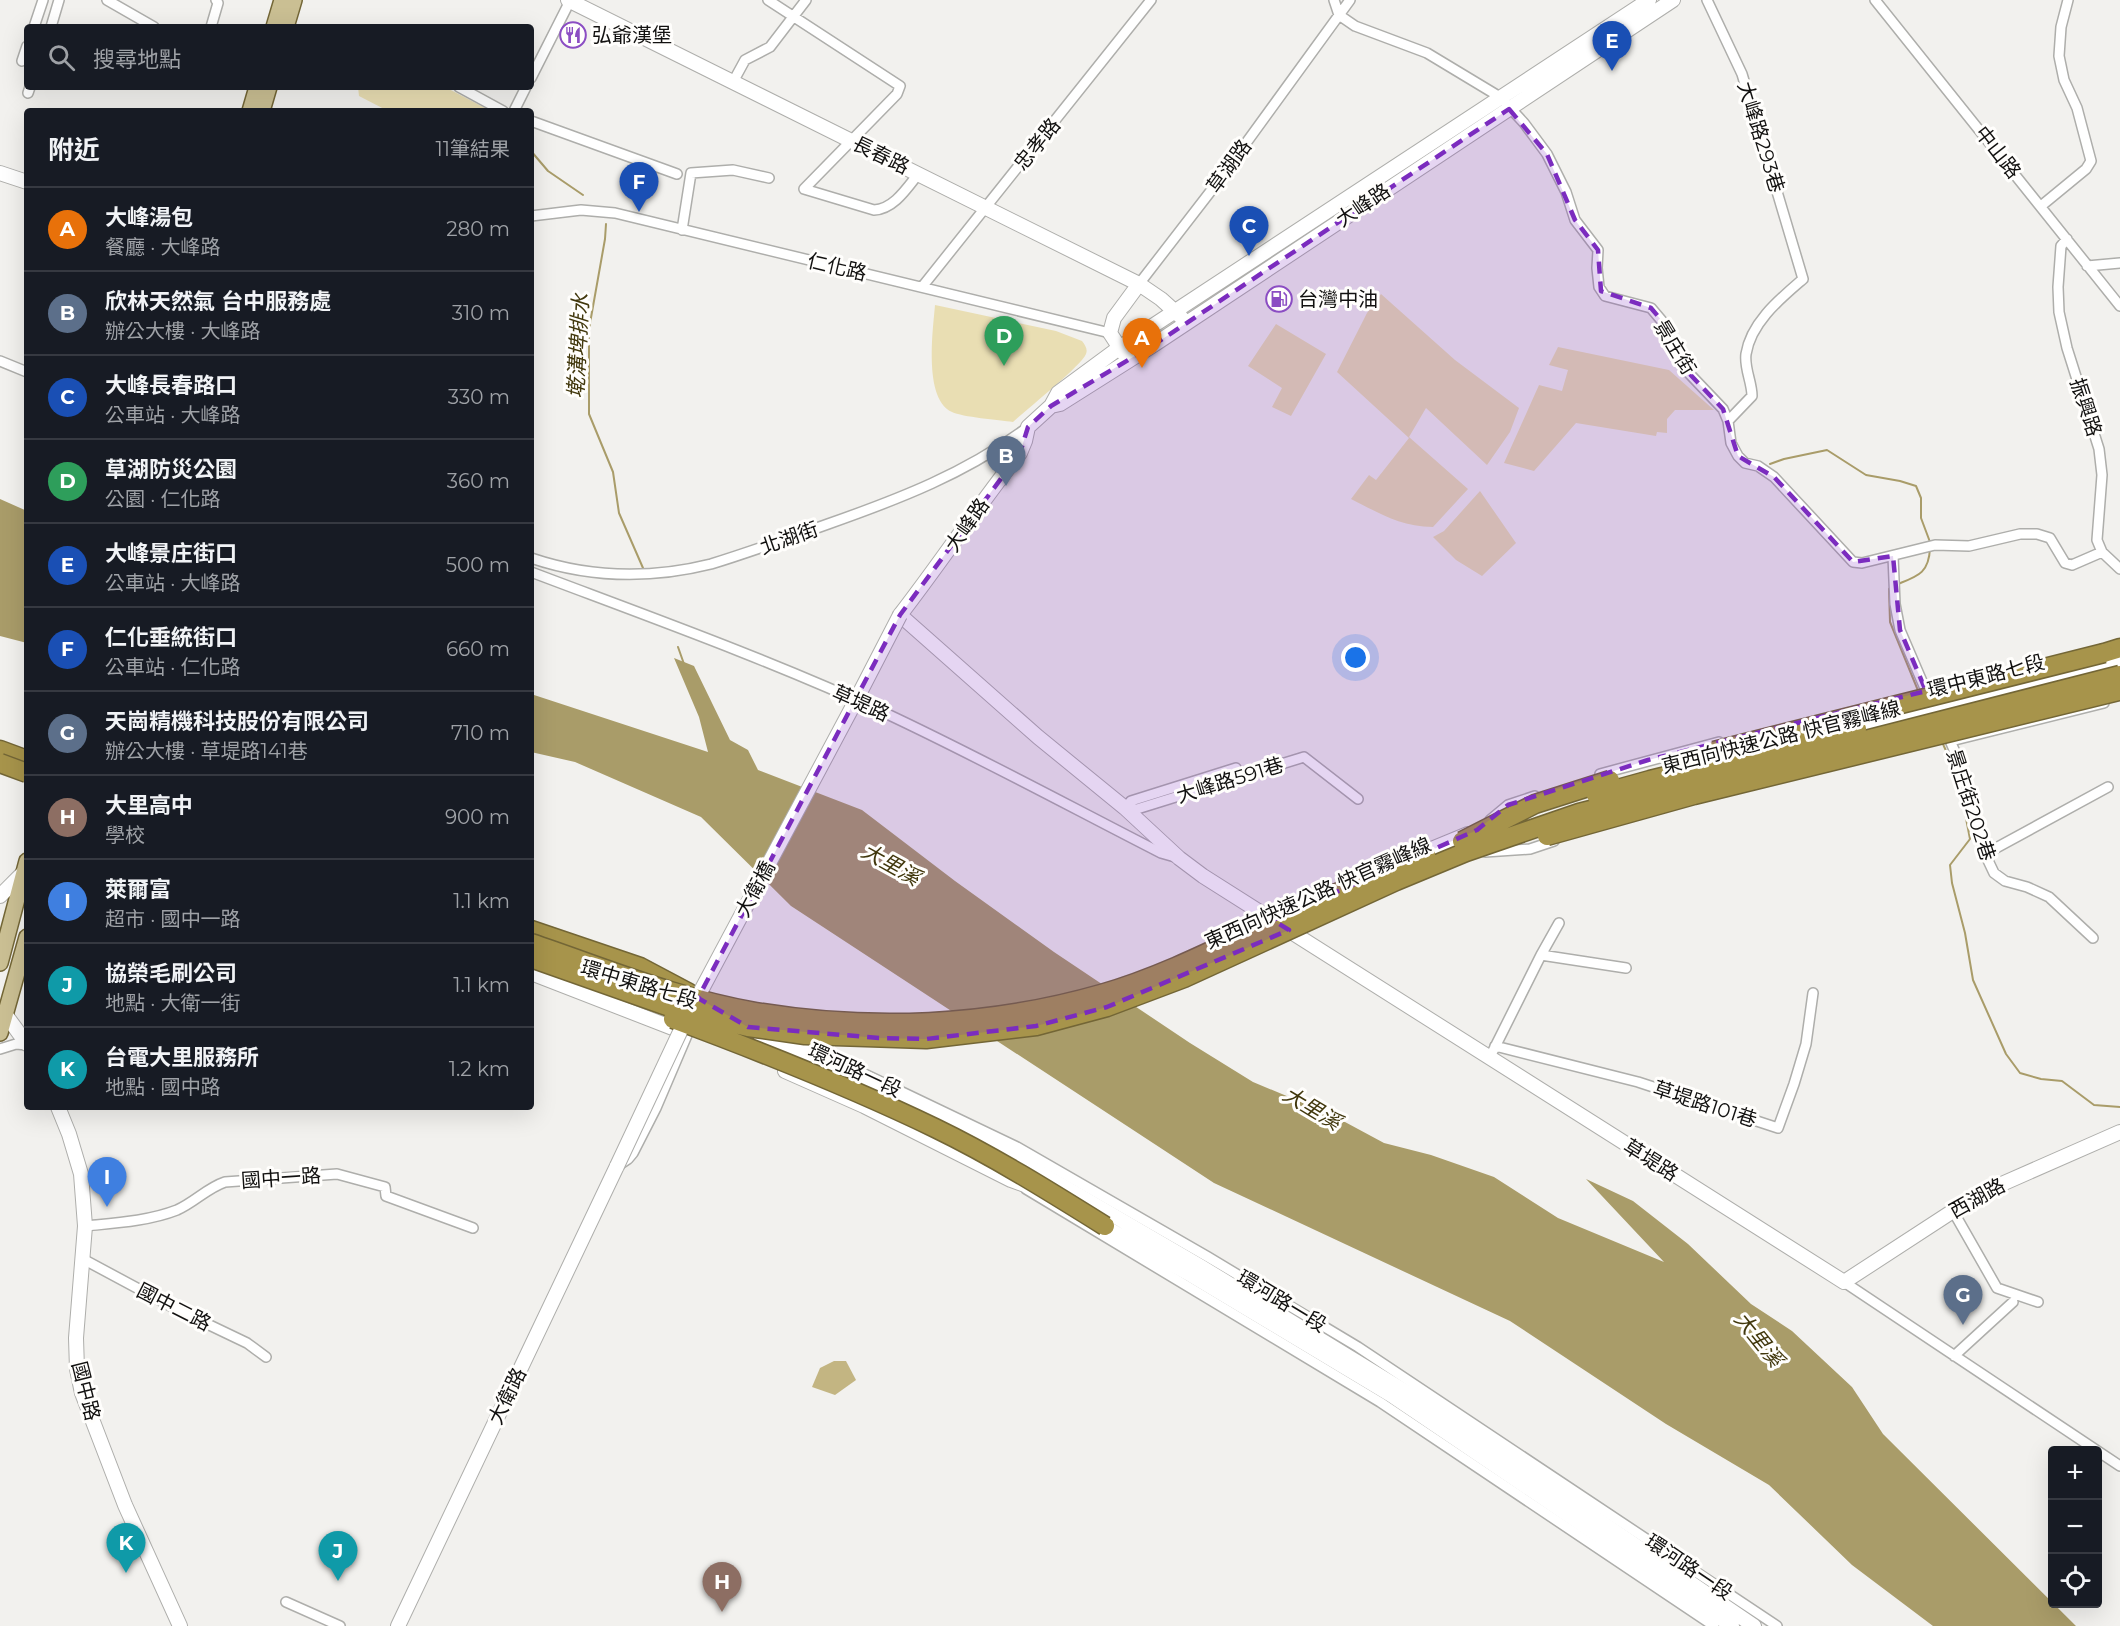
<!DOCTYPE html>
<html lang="zh-TW">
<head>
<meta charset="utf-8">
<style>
  body { margin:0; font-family:Montserrat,"Noto Sans TC",sans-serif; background:#20242c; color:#f1f3f6 }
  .controls { position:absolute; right:18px; bottom:18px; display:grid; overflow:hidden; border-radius:6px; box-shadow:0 6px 24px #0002 }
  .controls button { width:54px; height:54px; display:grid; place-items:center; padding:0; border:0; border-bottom:2px solid #363941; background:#171b24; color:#f1f3f6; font:30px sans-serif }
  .you { position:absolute; left:1356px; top:658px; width:21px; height:21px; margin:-15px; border:4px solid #fff; border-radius:50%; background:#1a73e8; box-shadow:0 0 0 9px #1a73e833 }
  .badge { display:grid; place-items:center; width:39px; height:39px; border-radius:50%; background:#8c9099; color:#fff; font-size:20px; font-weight:700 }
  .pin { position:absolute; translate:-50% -50px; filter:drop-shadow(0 2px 3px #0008) }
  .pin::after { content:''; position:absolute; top:32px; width:21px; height:18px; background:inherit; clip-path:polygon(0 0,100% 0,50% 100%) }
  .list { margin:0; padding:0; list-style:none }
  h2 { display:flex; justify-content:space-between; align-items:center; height:78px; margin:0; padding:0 24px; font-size:26px }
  h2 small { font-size:20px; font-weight:400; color:#9ea1a6 }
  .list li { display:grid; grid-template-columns:39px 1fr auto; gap:18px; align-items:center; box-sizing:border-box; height:84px; padding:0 24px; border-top:2px solid #363941 }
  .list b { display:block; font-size:22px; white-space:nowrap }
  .list p { margin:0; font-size:20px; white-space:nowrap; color:#9ea1a6 }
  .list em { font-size:20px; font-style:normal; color:#9ea1a6 }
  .icon { flex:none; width:33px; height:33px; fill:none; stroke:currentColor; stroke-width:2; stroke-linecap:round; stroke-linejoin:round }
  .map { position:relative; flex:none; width:2120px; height:1626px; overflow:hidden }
  .search { position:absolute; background:#171b24; box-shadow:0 6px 24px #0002; left:24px; top:24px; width:510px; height:66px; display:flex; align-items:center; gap:15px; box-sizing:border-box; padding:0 21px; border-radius:6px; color:#9ea1a6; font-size:22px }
  .panel { position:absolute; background:#171b24; box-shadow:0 6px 24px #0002; left:24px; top:108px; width:510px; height:1002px; border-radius:6px }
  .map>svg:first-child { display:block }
  .green { fill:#e9deb3 }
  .forest { fill:#c3b582 }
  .water { fill:#a99c69 }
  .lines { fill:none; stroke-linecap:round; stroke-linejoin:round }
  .stream { stroke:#a99c69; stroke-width:2 }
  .street-casing { stroke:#aeaeab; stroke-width:12 }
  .secondary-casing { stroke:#aeaeab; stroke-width:16 }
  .primary-casing { stroke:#736636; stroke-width:18 }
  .highway-casing { stroke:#736636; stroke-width:21 }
  .street { stroke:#fff; stroke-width:9 }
  .secondary { stroke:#fff; stroke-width:14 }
  .primary { stroke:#cabf93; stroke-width:15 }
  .highway { stroke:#a7944b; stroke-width:18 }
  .secondary-bridge-casing { stroke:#aeaeab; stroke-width:16; stroke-linecap:butt }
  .highway-bridge-casing { stroke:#736636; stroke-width:21; stroke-linecap:butt }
  .secondary-bridge { stroke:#fff; stroke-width:14 }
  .highway-bridge { stroke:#a7944b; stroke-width:18 }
  .marked { fill:#7b2cbf; fill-opacity:0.2; stroke:#7b2cbf; stroke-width:4.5; stroke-dasharray:12 8; stroke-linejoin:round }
  .labels { text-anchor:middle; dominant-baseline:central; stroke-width:6; stroke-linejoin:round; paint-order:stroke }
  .poi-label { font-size:20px; fill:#121110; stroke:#fffefc; text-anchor:start }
  .street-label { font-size:20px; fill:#121110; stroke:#fffefc }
  .water-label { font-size:21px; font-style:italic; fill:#41370c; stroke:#fffefc }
</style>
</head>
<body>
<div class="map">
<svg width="2120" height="1626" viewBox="0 0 2120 1626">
  <rect width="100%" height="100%" fill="#f2f1ee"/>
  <path class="green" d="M358 87H445L491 111H388L359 96Z
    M1381 294 1455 360 1519 408 1510 432 1487 465 1426 408 1409 437 1468 489 1433 527C1399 526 1381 514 1351 499L1369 475 1376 480 1409 438 1337 372 1367 313Z
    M935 305 1056 331 1082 341C1085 345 1088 349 1086 354 1081 366 1026 410 1013 422 999 420 962 417 952 412 923 399 933 330 935 305Z
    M1276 324 1326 354 1291 416 1272 407 1282 388 1248 366Z
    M1558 347 1669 370 1714 410H1675L1667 419V433L1657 432 1656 436 1576 423 1534 471 1504 463 1539 385 1562 391 1568 370 1549 365Z
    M1480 491 1516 543 1482 576 1456 560 1433 537 1444 531Z"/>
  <path class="forest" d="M834 1361H846L856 1380 835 1395 812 1387 820 1368Z"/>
  <path class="water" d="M0 499 27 511V643L0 636Z
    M674 658 694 666 730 740 748 750 758 770 862 810 955 881 1054 952 1190 1043 1253 1082 1332 1115 1384 1143 1431 1155 1494 1177 1558 1218 1664 1262 1586 1179 1633 1201 1688 1244 1751 1304 1792 1331 1852 1387 1883 1434 2076 1626H1933L1852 1565 1769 1485 1666 1424 1510 1321 1214 1183 791 906 701 817 575 762 531 752V694L708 752 699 717Z"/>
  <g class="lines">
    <path class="stream" d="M531 151 548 171 583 195
      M606 224 605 239 589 329V414L613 472 619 513 643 568
      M1770 464 1784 459 1827 450 1866 475 1900 481 1916 486 1921 498V518L1930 542
      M1898 584C1918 576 1929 573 1930 548
      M1893 587 1889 589 1890 622 1919 693
      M678 647 684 664
      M1942 742 1958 777 1970 839 1950 865 1952 883 1965 933 1973 980 2006 1054 2020 1073 2041 1079 2062 1081 2094 1105 2120 1107"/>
    <g class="street-casing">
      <path id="street" d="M107 0 154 27
        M768 0 900 86 897 94 804 189 874 210C894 209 907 188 919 173
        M1334 0 1339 15 1355 26 1427 53 1500 97 1524 123 1547 154 1566 192 1575 220 1598 250 1597 268 1599 287 1605 296 1651 308 1662 321 1683 367 1723 409 1728 421 1731 443 1738 456 1745 463 1758 466 1774 477 1853 562 1862 563 1935 545 1969 546 2020 534H2037L2050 538 2065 563 2072 565 2102 552
        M1707 0 1742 74 1803 279C1781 298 1751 322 1746 354 1744 368 1752 382 1752 396L1728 421
        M1875 0 2120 306
        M34 27 43 0
        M51 27 59 0
        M211 27 218 3 216 0
        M22 61 27 46
        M531 78 570 1
        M733 82 745 60 770 47 806 0
        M459 87 503 111
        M28 93 30 87
        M514 111 526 87
        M531 121 677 174
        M2041 206 2086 169 2091 161 2077 108 2064 80 2059 56 2061 27 2068 0
        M531 216 581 210 615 213 1110 333
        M682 230 691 173 733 170 769 178
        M2067 239 2061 246 2058 287 2059 312 2067 348 2099 449 2102 475 2097 540 2102 552 2120 569
        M2087 266 2120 263
        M1139 284 1217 183 1350 0
        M922 287 1151 0
        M0 361 27 372
        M1893 556 1895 604 1900 630 1930 700
        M531 558C590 578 651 579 711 564 750 552 789 538 828 524 899 499 967 473 1028 427
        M531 572C650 617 770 660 885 713 979 757 1069 806 1161 853L1175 857
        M1948 736 1962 768 1985 854 1994 873 2005 881 2027 887 2049 897 2093 938
        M1955 740 2104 703
        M1600 774 1719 742
        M1125 808 1137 809 1304 757 1358 799
        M1125 808 1131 801 1236 768
        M1490 820 1508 805 1535 796
        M1485 852 1530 849 1554 841
        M1985 854 2108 787
        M1541 955 1559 923
        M784 1039 810 1048 1017 1147 1208 1257 1358 1347 1777 1626
        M1495 1046 1638 1082 1778 1128 1794 1084 1806 1044 1813 993
        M0 1049 16 1044 27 1045
        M1493 1051 1541 955 1626 968
        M619 1165 628 1159 633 1153 656 1108 688 1033
        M1026 1189 1380 1402 1714 1626
        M1953 1211 1997 1288 2038 1302
        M85 1226C115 1223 149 1221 177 1210 195 1202 207 1188 225 1182L337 1174 385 1187 386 1196 473 1228
        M81 1258 176 1309 247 1343 266 1357
        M1844 1282 2120 1466
        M1954 1356 2013 1302
        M286 1602 340 1626"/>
    </g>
    <g class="secondary-casing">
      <path id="secondary" d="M568 0 1139 284 1161 299 1181 317
        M1649 0 1119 348 1058 393 1051 406 1028 427 1025 441 1020 453C978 506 941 562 900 615L1038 737 1125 808 1179 858 1203 876 1844 1282 1953 1211 1995 1187 2120 1132
        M0 173 27 182
        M1123 353 1110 333 1114 318 1139 284
        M1051 406 1060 404 1155 344 1673 0
        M1848 728 2120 659
        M1417 855 1468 834
        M0 896 24 872
        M531 973 683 1032
        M0 1013 5 1014 27 1044
        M750 1031 1010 1155 1200 1266 1447 1417 1754 1626
        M785 1071 864 1106 1011 1180 1033 1188
        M58 1107 69 1134 81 1174 85 1226 76 1338 77 1369 82 1393 125 1505 180 1626
        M1098 1223 1191 1275 1391 1395 1732 1626
        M398 1626 617 1166"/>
    </g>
    <g class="primary-casing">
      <path id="primary" d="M274 27 282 0
        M286 27 294 0
        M250 111 257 87
        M262 111 269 87
        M0 963 27 861
        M0 1033 27 937"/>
    </g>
    <g class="highway-casing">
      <path id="highway" d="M2104 653 2120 648
        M0 750 27 760
        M531 930 640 967 689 993"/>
    </g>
    <use href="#street" class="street"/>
    <use href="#secondary" class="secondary"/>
    <use href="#primary" class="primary"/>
    <use href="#highway" class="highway"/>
    <g class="secondary-bridge-casing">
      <path id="secondary-bridge" d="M617 1166 687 1017 854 704 900 615"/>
    </g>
    <g class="highway-bridge-casing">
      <path id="highway-bridge" d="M1714 751 2104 653
        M0 763 27 773
        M1596 795 1650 780 1857 729
        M1547 836 1694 795 2119 691
        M1462 841 1535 804 1610 780
        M531 943C605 968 679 999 756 1012 870 1031 989 1026 1101 994 1160 977 1215 949 1270 923 1322 899 1373 877 1426 855
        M531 958 681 1011 748 1027 805 1035 926 1039 1036 1026 1107 1007 1184 978 1396 881 1466 852 1579 813 2120 675
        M673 1019C762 1052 850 1087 935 1128 993 1156 1049 1191 1105 1226"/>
    </g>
    <use href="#secondary-bridge" class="secondary-bridge"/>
    <use href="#highway-bridge" class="highway-bridge"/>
  </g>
  <path class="marked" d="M1509 109 1547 154 1575 220 1598 250 1601 291 1651 308 1662 321 1683 367 1723 409 1738 456 1774 477 1853 562 1893 556 1900 630 1926 691 1648 760 1508 805 1477 830 1273 920 1289 930 1107 1007 1036 1026 926 1039 879 1038 748 1027 698 998 900 615 1020 453 1028 427 1051 406 1155 344Z"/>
  <defs>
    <g id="restaurant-ring" transform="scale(1.35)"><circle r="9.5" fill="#fffefc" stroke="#8b4dc3" stroke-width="1.5"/><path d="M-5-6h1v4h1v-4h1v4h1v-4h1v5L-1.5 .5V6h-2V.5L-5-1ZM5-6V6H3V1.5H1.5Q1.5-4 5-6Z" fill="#8b4dc3"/></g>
    <g id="fuel-ring" transform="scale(1.35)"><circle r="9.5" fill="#fffefc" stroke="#8b4dc3" stroke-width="1.5"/><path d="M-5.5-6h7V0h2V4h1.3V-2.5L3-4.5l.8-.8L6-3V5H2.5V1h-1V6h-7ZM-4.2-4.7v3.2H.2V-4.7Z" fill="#8b4dc3"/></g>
  </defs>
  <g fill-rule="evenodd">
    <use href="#restaurant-ring" x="573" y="35"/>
    <use href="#fuel-ring" x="1279" y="299"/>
  </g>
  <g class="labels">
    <g class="poi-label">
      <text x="592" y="35">弘爺漢堡</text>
      <text x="1298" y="299">台灣中油</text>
    </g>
    <g class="street-label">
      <text transform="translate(1761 137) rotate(73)">大峰路293巷</text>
      <text transform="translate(1037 144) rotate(-51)">忠孝路</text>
      <text transform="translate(1998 152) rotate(52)">中山路</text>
      <text transform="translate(881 155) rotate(26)">長春路</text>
      <text transform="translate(1229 166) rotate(-54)">草湖路</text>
      <text transform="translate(1363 205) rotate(-34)">大峰路</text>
      <text transform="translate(837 267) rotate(13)">仁化路</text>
      <text transform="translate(1675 347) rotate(59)">景庄街</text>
      <text transform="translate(2086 407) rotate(72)">振興路</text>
      <text transform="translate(967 525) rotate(-55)">大峰路</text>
      <text transform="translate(789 538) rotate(-19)">北湖街</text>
      <text transform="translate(1986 676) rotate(-14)">環中東路七段</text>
      <text transform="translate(861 703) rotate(24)">草堤路</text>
      <text transform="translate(1781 737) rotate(-14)">東西向快速公路 快官霧峰線</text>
      <text transform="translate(1230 780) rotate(-17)">大峰路591巷</text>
      <text transform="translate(1971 805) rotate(72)">景庄街202巷</text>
      <text transform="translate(755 889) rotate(-62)">大衛橋</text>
      <text transform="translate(1318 893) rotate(-24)">東西向快速公路 快官霧峰線</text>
      <text transform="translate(639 984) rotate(17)">環中東路七段</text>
      <text transform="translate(855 1070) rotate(25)">環河路一段</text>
      <text transform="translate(1705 1104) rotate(18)">草堤路101巷</text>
      <text transform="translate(1651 1160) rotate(32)">草堤路</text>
      <text transform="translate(281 1178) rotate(-4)">國中一路</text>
      <text transform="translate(1977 1198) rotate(-29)">西湖路</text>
      <text transform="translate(1282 1301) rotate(31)">環河路一段</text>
      <text transform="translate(174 1307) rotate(27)">國中二路</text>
      <text transform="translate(86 1391) rotate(76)">國中路</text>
      <text transform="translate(507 1396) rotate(-64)">大衛路</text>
      <text transform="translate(1689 1567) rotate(34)">環河路一段</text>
    </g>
    <g class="water-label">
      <text transform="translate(578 346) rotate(-87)">墘溝埤排水</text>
      <text transform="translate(891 864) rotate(29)">大里溪</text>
      <text transform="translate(1312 1108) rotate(31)">大里溪</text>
      <text transform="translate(1759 1339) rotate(51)">大里溪</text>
    </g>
  </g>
</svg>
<div class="controls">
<button>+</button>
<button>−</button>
<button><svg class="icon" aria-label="locate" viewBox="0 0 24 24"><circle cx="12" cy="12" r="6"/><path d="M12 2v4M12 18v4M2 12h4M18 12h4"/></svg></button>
</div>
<div class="you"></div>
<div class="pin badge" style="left:1142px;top:368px;background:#e8710a">A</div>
<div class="pin badge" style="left:1006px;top:486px;background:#5c6f8a">B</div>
<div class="pin badge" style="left:1249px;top:256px;background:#1a4fb4">C</div>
<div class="pin badge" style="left:1004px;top:366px;background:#2e9e5b">D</div>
<div class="pin badge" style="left:1612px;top:71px;background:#1a4fb4">E</div>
<div class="pin badge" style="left:639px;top:212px;background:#1a4fb4">F</div>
<div class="pin badge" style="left:1963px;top:1325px;background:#5c6f8a">G</div>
<div class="pin badge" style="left:722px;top:1612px;background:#8d6e63">H</div>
<div class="pin badge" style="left:107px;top:1207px;background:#3f7fe0">I</div>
<div class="pin badge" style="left:338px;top:1581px;background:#0f9aa8">J</div>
<div class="pin badge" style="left:126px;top:1573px;background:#0f9aa8">K</div>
<div class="search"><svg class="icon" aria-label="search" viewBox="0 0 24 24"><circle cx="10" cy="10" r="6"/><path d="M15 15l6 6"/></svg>搜尋地點</div>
<section class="panel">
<h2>附近<small>11筆結果</small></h2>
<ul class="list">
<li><span class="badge" style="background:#e8710a">A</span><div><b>大峰湯包</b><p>餐廳 · 大峰路</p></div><em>280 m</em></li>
<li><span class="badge" style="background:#5c6f8a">B</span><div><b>欣林天然氣 台中服務處</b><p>辦公大樓 · 大峰路</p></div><em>310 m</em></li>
<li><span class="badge" style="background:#1a4fb4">C</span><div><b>大峰長春路口</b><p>公車站 · 大峰路</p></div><em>330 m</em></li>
<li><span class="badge" style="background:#2e9e5b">D</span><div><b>草湖防災公園</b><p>公園 · 仁化路</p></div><em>360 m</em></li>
<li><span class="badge" style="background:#1a4fb4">E</span><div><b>大峰景庄街口</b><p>公車站 · 大峰路</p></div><em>500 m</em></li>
<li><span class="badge" style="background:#1a4fb4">F</span><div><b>仁化垂統街口</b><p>公車站 · 仁化路</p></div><em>660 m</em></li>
<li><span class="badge" style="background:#5c6f8a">G</span><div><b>天崗精機科技股份有限公司</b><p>辦公大樓 · 草堤路141巷</p></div><em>710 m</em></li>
<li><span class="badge" style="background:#8d6e63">H</span><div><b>大里高中</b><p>學校</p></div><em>900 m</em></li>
<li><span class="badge" style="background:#3f7fe0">I</span><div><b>萊爾富</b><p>超市 · 國中一路</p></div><em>1.1 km</em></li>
<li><span class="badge" style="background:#0f9aa8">J</span><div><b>協榮毛刷公司</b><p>地點 · 大衛一街</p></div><em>1.1 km</em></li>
<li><span class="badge" style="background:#0f9aa8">K</span><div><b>台電大里服務所</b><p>地點 · 國中路</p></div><em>1.2 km</em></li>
</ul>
</section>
</div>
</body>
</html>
